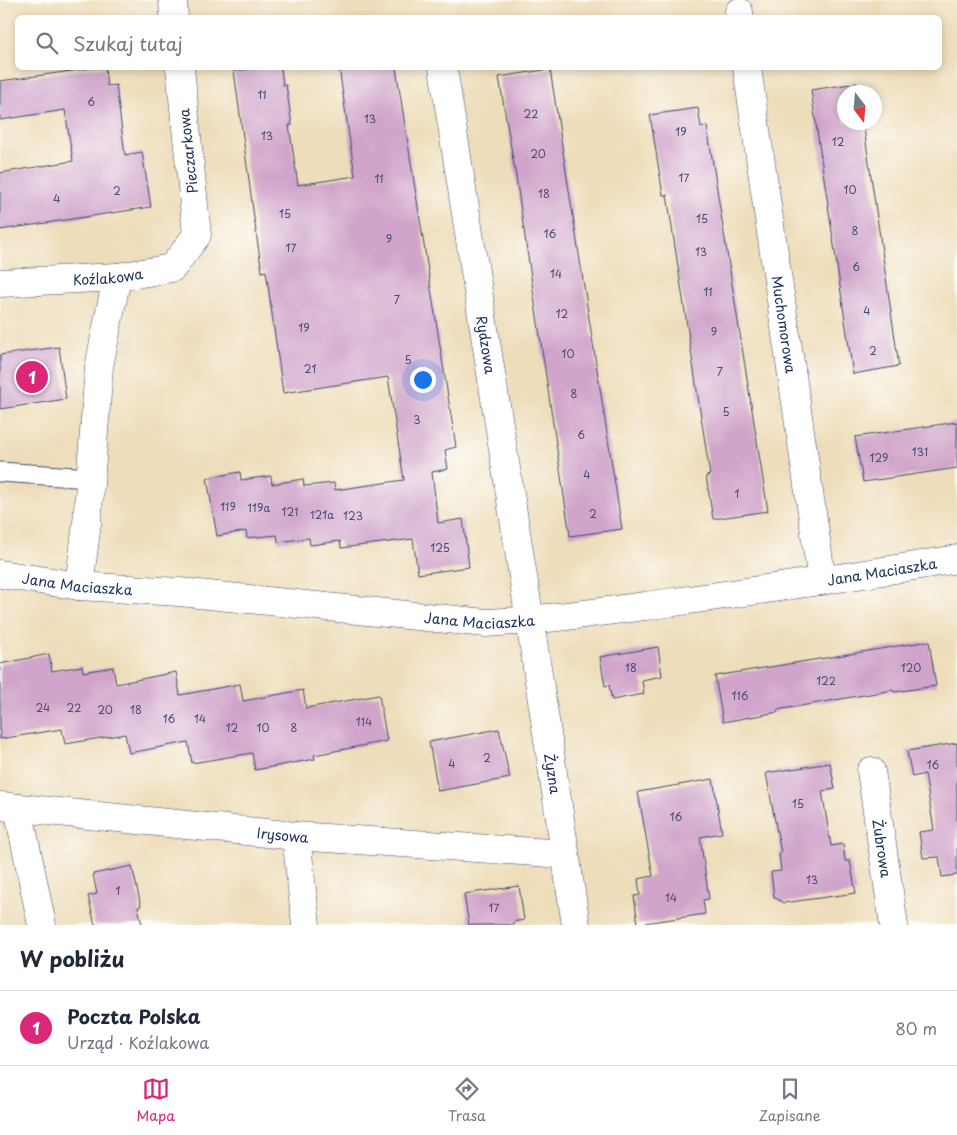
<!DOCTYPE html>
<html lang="pl">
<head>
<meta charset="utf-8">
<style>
  body { margin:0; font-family:"Playpen Sans",sans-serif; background:#f6f6f7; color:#1f2937 }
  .compass { position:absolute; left:837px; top:85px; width:45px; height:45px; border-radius:50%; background:#fff; box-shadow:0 2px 8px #0003; rotate:164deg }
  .you { position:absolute; left:422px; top:379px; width:18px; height:18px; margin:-12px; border:4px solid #fff; border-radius:50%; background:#1a73e8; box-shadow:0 0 0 8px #1a73e833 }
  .badge { display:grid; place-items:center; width:32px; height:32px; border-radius:50%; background:#db2777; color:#fff; font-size:16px; font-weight:700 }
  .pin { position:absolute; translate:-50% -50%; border:2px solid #fff; box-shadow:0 1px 5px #0006 }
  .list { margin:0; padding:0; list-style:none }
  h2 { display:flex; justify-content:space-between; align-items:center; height:65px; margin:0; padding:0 20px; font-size:21px }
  h2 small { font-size:16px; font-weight:400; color:#747a83 }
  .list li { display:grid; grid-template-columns:32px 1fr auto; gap:15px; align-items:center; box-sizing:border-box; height:75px; padding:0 20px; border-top:1px solid #e0e1e3 }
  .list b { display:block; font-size:19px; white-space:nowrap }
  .list p { margin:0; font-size:16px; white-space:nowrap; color:#747a83 }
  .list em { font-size:16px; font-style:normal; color:#747a83 }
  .icon { flex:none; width:28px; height:28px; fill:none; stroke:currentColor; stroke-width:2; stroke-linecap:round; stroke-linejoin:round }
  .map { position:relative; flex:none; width:957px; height:925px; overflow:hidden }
  .search { position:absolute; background:#fff; box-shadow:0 2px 8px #0003; left:15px; right:15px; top:15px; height:55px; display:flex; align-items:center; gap:12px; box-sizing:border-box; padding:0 18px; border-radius:8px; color:#747a83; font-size:19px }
  .sheet { height:140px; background:#fff }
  nav { display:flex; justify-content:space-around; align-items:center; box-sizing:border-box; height:70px; border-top:1px solid #e0e1e3; background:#fff; font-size:14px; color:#747a83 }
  nav a { display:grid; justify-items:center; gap:2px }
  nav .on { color:#db2777 }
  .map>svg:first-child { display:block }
  .building { fill:#d0a4cb }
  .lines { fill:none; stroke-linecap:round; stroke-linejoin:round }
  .lane-casing { stroke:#3b496c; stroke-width:21 }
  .street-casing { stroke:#3b496c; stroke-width:29 }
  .lane { stroke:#fff; stroke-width:19 }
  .street { stroke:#fff; stroke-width:28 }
  .labels { text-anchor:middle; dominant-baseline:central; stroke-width:4.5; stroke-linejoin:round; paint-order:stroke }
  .number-label { font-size:11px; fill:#484c79 }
  .street-label { font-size:14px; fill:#1b2f5e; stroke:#fdfcf7 }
</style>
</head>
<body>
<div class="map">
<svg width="957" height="925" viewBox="0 0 957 925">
  <rect width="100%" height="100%" fill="#fdfcf7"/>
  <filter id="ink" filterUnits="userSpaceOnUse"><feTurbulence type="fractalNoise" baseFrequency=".02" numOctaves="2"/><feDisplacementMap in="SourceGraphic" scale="10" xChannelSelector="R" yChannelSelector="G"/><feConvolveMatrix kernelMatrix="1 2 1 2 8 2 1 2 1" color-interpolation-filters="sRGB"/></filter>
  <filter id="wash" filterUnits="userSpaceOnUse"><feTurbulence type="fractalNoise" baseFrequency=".0096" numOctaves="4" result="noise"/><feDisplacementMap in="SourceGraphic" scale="20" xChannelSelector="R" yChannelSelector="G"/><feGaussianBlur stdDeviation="1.12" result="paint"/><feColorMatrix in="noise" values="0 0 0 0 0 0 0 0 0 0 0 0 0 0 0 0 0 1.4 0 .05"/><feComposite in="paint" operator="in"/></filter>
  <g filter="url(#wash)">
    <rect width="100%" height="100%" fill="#eeddba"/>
    <g id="blocks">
      <path class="building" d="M93 68H105L107 86 116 85 125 155 142 152 151 207 0 230V173L73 161 65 110 0 120V81Z
        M255 68H281L283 85H286L292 125H289L298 185 355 176 339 68H396L456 447 445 450 448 469 432 472 438 523 463 519 469 567 418 574 413 539 341 548 340 541 310 545 309 538 278 542 277 535 247 538 246 531 217 536 207 478 240 472 241 480 271 476 272 484 303 479 304 486 334 483 335 490 404 480 388 377 283 393 266 271 262 272 256 232 234 71Z
        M550 69 622 529 570 536 516 177 499 77Z
        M857 83 859 92H844V122H863L899 366 853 374 811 90Z
        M698 108 701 127 707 126 768 511 713 519 706 476 710 475 667 195H663L650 115Z
        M59 347 66 399 0 409V355Z
        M957 422V468L863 482 855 437Z
        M929 641 936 686 894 692 893 690 777 710 778 712 723 722 715 676Z
        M658 647 662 676 642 680 644 694 612 700 609 685 605 686 600 657Z
        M49 654 52 671 82 666 83 672 113 667 116 684 176 672 180 695 240 684 243 701 303 690 306 708 379 695 387 741 314 755 315 759 255 770 252 753 192 763 188 742 129 753 125 734 65 744 62 729 0 739V664Z
        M499 729 510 778 438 791 429 742Z
        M957 743V875L942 877 939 857 923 858 919 832 934 830 925 774 912 777 907 751Z
        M830 763 835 789 822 791 831 846 843 844 845 861H850L856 893 783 903 774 897 771 872 781 871 779 853H781L766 773Z
        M713 779 722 833 700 837 709 899 703 900 705 914 638 924 634 896 640 895 638 879 653 876 638 792Z
        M132 866 141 906 138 907 142 925H95L88 896 97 894 93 874Z
        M519 886 524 920 513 922V925H469L464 894Z"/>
    </g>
  </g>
  <g filter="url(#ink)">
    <use href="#blocks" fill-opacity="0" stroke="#3b496c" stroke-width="1"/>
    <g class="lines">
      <g class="lane-casing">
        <path id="lane" d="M0 472 90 478"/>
      </g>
      <g class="street-casing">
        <g id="street">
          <path d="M173 0 174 18"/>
          <path d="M739 12 740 18"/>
          <path id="s1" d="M443 68 530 621 576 925"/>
          <path id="s2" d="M747 68 822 581"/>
          <path id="s3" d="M0 283 117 277 172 268 197 235 180 68"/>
          <path id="s4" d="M0 574 79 586 179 592 486 623C546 620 607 611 667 603 764 590 860 575 957 559"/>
          <path d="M79 586 87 523 99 367 117 277"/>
          <path id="s5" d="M871 771 894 925"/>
          <path id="s6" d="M0 806 296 836 565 854"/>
          <path d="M18 808 42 925"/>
          <path d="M296 836 306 925"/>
        </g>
      </g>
      <use href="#lane" class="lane"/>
      <use href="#street" class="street"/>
    </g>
  </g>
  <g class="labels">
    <g class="number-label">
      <text x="262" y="94">11</text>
      <text x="91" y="101">6</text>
      <text x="531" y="113">22</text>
      <text x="370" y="118">13</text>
      <text x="681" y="131">19</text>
      <text x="267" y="135">13</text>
      <text x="838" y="141">12</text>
      <text x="538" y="153">20</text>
      <text x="684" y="177">17</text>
      <text x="379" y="178">11</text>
      <text x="850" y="189">10</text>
      <text x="117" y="190">2</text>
      <text x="544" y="193">18</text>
      <text x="57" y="198">4</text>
      <text x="285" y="213">15</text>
      <text x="702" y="218">15</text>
      <text x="855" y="230">8</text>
      <text x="550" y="233">16</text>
      <text x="389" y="238">9</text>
      <text x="291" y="247">17</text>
      <text x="701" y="251">13</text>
      <text x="856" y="266">6</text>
      <text x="556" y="273">14</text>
      <text x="708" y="291">11</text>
      <text x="397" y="299">7</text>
      <text x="867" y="310">4</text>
      <text x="562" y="313">12</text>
      <text x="304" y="327">19</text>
      <text x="714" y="331">9</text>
      <text x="873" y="350">2</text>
      <text x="568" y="353">10</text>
      <text x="408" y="359">5</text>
      <text x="310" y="368">21</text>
      <text x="720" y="371">7</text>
      <text x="574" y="393">8</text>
      <text x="726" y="411">5</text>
      <text x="417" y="419">3</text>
      <text x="581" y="434">6</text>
      <text x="920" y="451">131</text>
      <text x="879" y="457">129</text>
      <text x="587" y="474">4</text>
      <text x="737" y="493">1</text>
      <text x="228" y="506">119</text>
      <text x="259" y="507">119a</text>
      <text x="290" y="511">121</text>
      <text x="593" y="513">2</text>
      <text x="322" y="514">121a</text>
      <text x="353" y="515">123</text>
      <text x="440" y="547">125</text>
      <text x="631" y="667">18</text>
      <text x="911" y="667">120</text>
      <text x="826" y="680">122</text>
      <text x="740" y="695">116</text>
      <text x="43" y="707">24</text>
      <text x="74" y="707">22</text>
      <text x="105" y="709">20</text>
      <text x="136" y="709">18</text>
      <text x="169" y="718">16</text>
      <text x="200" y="718">14</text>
      <text x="364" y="721">114</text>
      <text x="232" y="727">12</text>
      <text x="263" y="727">10</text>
      <text x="294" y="727">8</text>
      <text x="487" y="757">2</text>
      <text x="452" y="763">4</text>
      <text x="933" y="764">16</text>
      <text x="798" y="803">15</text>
      <text x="676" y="816">16</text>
      <text x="812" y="879">13</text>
      <text x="118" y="890">1</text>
      <text x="671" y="897">14</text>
      <text x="494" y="907">17</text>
    </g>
    <g class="street-label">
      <text transform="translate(188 151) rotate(-96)">Pieczarkowa</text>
      <text stroke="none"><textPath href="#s3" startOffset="108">Koźlakowa</textPath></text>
      <text stroke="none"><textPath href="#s2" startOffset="259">Muchomorowa</textPath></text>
      <text stroke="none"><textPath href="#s1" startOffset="280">Rydzowa</textPath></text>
      <text stroke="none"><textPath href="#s4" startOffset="888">Jana Maciaszka</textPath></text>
      <text stroke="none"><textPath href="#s4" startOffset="78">Jana Maciaszka</textPath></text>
      <text stroke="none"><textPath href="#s4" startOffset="482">Jana Maciaszka</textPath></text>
      <text stroke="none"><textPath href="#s1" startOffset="714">Żyzna</textPath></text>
      <text stroke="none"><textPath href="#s6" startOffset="284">Irysowa</textPath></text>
      <text stroke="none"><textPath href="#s5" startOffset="78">Żubrowa</textPath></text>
    </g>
  </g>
</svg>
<svg class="compass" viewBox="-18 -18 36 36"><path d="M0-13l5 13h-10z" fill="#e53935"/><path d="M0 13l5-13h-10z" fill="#747a83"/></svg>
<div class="you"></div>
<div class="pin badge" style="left:32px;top:377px">1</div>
<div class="search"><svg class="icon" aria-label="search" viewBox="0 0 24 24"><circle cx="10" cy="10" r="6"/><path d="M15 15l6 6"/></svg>Szukaj tutaj</div>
</div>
<section class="sheet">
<h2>W pobliżu<small></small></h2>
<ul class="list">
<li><span class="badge">1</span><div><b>Poczta Polska</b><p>Urząd · Koźlakowa</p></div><em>80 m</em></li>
</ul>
</section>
<nav>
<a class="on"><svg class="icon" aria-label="map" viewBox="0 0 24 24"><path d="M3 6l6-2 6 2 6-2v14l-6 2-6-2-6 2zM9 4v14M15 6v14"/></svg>Mapa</a>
<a><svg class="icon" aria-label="directions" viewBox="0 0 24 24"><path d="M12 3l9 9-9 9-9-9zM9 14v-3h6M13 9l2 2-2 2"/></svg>Trasa</a>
<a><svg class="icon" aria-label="saved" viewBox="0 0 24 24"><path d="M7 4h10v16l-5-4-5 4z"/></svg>Zapisane</a>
</nav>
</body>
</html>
